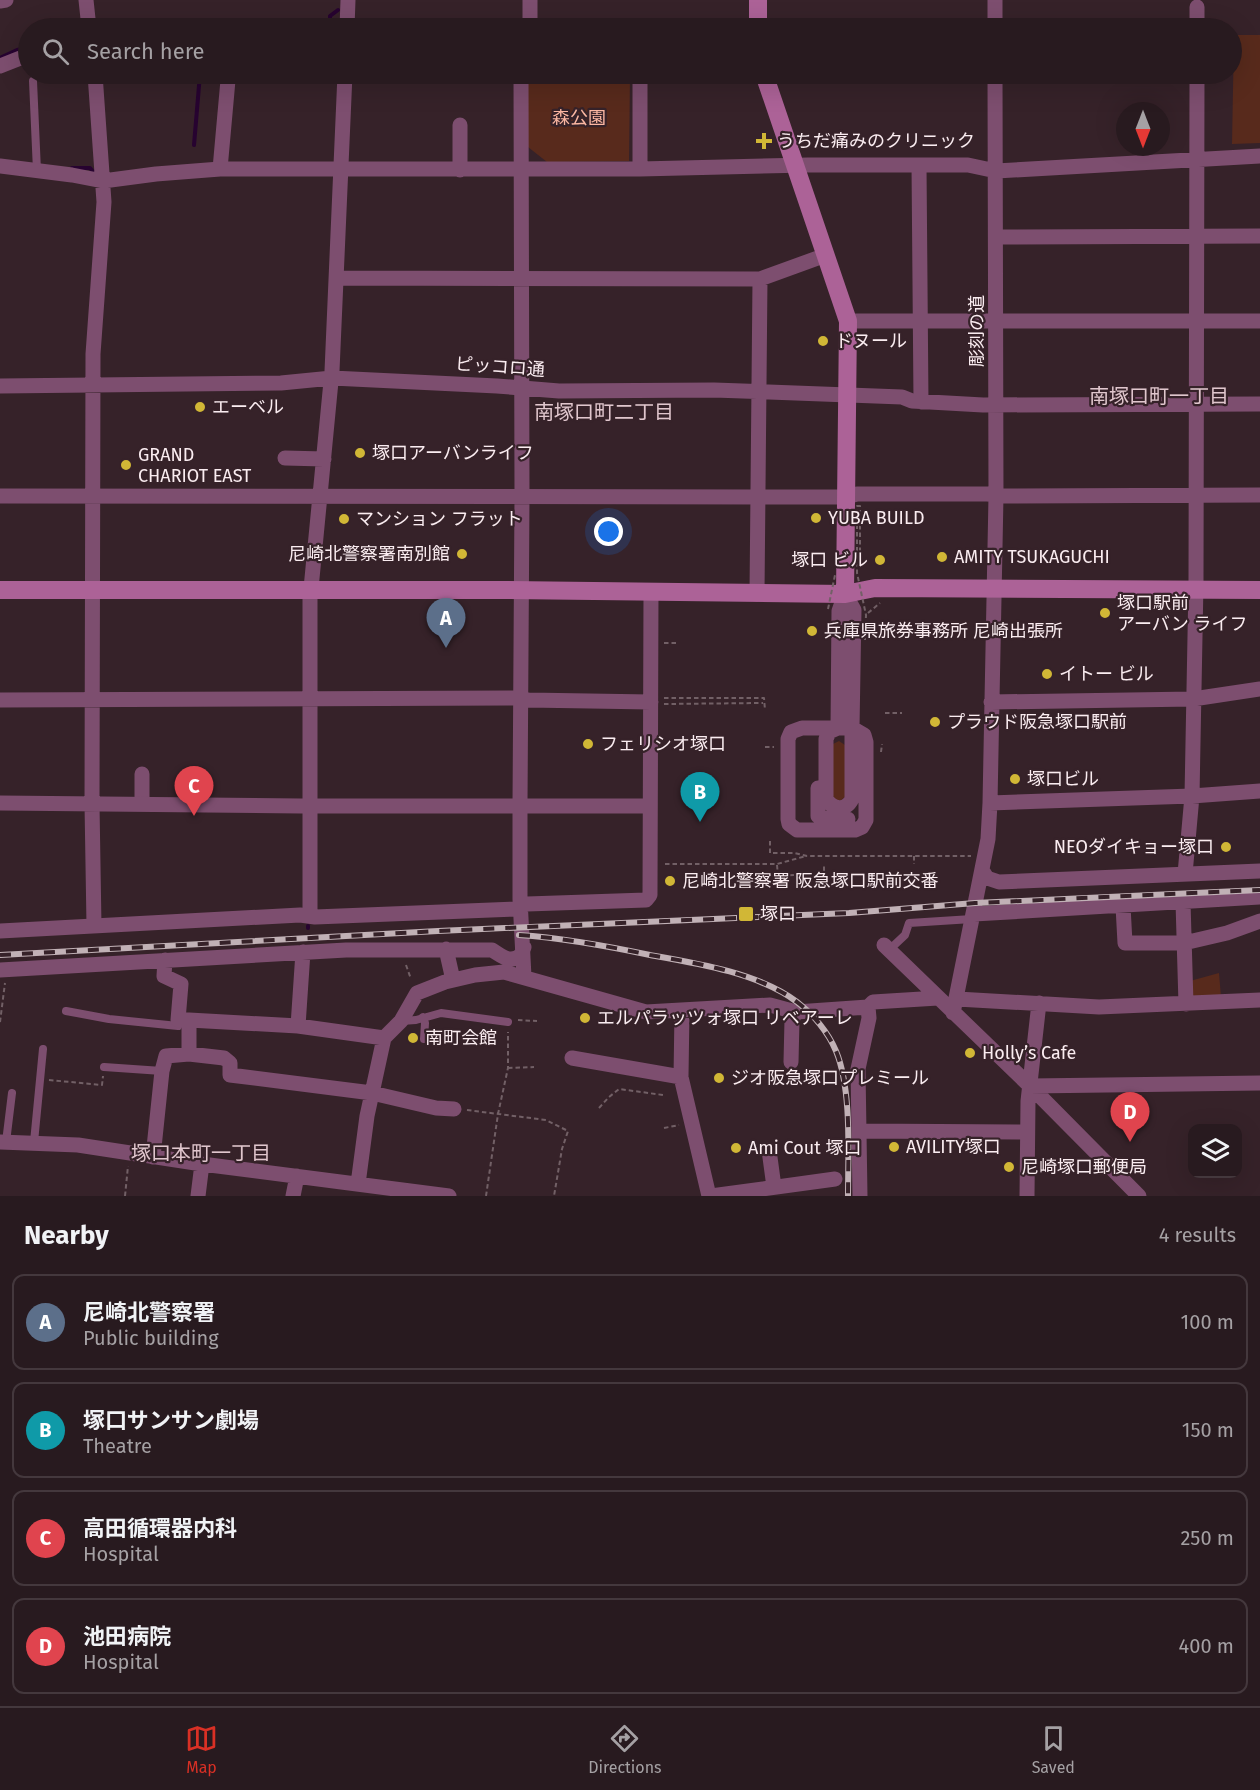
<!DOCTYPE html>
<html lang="en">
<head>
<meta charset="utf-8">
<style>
  body { margin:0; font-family:"Fira Sans","Noto Sans JP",sans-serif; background:#34272c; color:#f1f3f6 }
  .controls { position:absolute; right:18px; bottom:18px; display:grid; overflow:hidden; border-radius:12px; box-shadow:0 6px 24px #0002 }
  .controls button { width:54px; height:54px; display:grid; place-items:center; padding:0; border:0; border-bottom:2px solid #44383d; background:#281a1f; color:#f1f3f6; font:30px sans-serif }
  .compass { position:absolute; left:1116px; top:102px; width:54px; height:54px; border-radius:50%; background:#281a1f; box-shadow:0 6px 24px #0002; rotate:180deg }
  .you { position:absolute; left:609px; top:532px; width:21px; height:21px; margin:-15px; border:4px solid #fff; border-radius:50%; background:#1a73e8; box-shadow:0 0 0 9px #1a73e833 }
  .badge { display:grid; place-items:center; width:39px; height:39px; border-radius:50%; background:#d93025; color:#fff; font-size:20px; font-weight:700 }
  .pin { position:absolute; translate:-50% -50px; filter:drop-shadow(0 2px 3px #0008) }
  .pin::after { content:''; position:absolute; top:32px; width:21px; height:18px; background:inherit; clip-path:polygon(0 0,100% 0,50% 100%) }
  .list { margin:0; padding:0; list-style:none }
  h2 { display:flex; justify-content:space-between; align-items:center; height:78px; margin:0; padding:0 24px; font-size:26px }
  h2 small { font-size:20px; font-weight:400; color:#a5a1a4 }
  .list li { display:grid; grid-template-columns:39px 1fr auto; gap:18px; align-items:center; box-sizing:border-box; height:96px; margin:0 12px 12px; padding:0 12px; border:2px solid #44383d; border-radius:12px }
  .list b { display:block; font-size:22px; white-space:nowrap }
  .list p { margin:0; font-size:20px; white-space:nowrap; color:#a5a1a4 }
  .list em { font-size:20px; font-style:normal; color:#a5a1a4 }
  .icon { flex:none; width:33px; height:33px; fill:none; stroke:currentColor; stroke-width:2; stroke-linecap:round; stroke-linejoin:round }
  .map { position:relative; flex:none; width:1260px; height:1196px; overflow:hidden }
  .search { position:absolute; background:#281a1f; box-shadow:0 6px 24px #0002; left:18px; right:18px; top:18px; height:66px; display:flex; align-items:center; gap:15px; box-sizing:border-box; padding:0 21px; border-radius:33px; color:#a5a1a4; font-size:22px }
  .sheet { height:510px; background:#281a1f }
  nav { display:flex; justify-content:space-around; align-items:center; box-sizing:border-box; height:84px; border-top:2px solid #44383d; background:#281a1f; font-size:16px; color:#a5a1a4 }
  nav a { display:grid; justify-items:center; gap:3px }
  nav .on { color:#d93025 }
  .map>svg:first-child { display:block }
  .green { fill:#582a1c }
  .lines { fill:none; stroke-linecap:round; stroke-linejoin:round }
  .stream { stroke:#270330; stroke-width:4 }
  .path { stroke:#726066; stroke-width:2; stroke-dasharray:4.5 3; stroke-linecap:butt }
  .lane { stroke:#7d4e6f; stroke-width:8 }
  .street { stroke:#7d4e6f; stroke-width:15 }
  .secondary { stroke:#ac6297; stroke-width:18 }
  .rail-casing { stroke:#c1b1b6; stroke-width:6 }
  .rail { stroke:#362229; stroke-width:4; stroke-dasharray:11; stroke-linecap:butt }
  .path-bridge { stroke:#726066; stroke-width:2; stroke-dasharray:4.5 3; stroke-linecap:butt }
  .poi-dot { fill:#d1b736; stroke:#362229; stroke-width:2 }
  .labels { text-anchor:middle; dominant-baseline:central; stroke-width:4.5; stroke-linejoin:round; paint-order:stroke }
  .park-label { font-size:18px; fill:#fcb7a2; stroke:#362229 }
  .poi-label { font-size:18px; fill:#faecf0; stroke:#362229; text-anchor:start }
  .street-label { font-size:18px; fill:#faecf0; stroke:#362229 }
  .neighbourhood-label { font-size:20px; fill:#e0c6cd; stroke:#362229 }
</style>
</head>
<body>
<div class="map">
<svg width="1260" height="1196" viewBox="0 0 1260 1196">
  <rect width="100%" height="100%" fill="#362229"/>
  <path class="green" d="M1234 35H1260V143L1232 144Z
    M535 74H630L629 161 547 162 528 147V84Z
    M839 741 845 745V797L841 800H836L832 795 833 744Z
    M1219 973 1221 997 1190 999V981Z"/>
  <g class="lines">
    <path class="stream" d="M330 28V16L338 10
      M0 58 17 50 27 48
      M194 145 200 74
      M72 168H90L95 174
      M308 926V928"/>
    <path class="path" d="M868 613 880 603
      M664 643H677
      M664 698H764L765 710
      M664 704 763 703
      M885 713H902
      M765 747H774
      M881 752 882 744
      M770 841V853H794L807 856H971
      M914 856V864
      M665 864H777L806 856
      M777 865 778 876 795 875
      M824 871V866
      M406 965 411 979
      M518 1020 537 1021
      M0 1022 5 983
      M508 1068 534 1067
      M49 1080 102 1085 103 1076
      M599 1108 609 1097 619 1089 663 1095
      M467 1110 546 1120 568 1131 562 1149 554 1196
      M664 1128 679 1125
      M125 1196 128 1166
      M486 1196 498 1114 508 1068V1032"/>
    <path class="lane" d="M33 81 37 171
      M889 950 905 935 909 923 972 919
      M66 1011 109 1019 178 1026
      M423 1017 425 1023 424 1039
      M401 1021 416 1020 441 1013 508 1022
      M104 1067 162 1071
      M6 1142 12 1093
      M34 1142 43 1049"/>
    <path class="street" d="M86 0 89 28
      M530 0V28
      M0 1 6 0
      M347 28 348 0
      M995 28V0
      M1197 28V7
      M0 66 28 55
      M521 74 522 497 520 804V899L524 977
      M640 74V169
      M460 125V170
      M919 165 921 402
      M0 166 72 175 103 181 156 174 220 169H640L808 165H968L996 171 1260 156
      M220 169 228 80
      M997 237 1260 236
      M337 278 760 279 826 255
      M848 321H1260
      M0 386 281 383 332 378 497 386 559 391 714 390 902 397 912 401 983 405 1260 404
      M285 458 324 459
      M0 496 846 497 857 494H988L996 496 1260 495
      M757 594 760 279
      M845 594 854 610 852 728 864 735 866 742V820L862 827 855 830H797L789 824 788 819V739L791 732 802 728H838L839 611Z
      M0 700 520 698 528 700 651 702
      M991 702 1193 699 1260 689
      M838 728H852V799C846 811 833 810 826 799V739L829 732Z
      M142 774V804
      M818 788V816L821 818 848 819
      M0 803 301 806H650
      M990 803 1192 796 1260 791
      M982 870 987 878 999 882 1260 871
      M1185 874 1192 796 1196 583 1197 74
      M1183 902 1186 1004
      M1123 906 1125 943H1184L1227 933 1260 921
      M974 914 1260 897
      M310 915V599L332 371 345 74
      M94 926 92 804 93 354 104 202 95 74
      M0 931 300 915 315 917 515 909 521 905 527 904 646 900 650 895 651 592
      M884 945 1030 1086 1139 1196
      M446 949 453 980
      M165 960 164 976 181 984 178 1020H189V1054
      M0 970 346 950H492C502 956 510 964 521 955L524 947
      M957 999 1099 1007 1260 1000
      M682 1011 681 1077 709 1196
      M953 1013 988 839 990 803 996 496 995 74
      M189 1020 298 1026 384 1038
      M298 1026 303 952
      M572 1058 681 1077
      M791 1062 792 1020 796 1012
      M1030 1086 1260 1083
      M859 1131 1027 1132
      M0 1142 78 1145 202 1164 449 1196
      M769 1150 774 1187
      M153 1157 162 1071 166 1056 189 1054 224 1058 230 1063V1075L372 1093 436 1108 454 1109
      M358 1184 367 1116 384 1038 401 1021 417 993 445 982 475 975 504 972 646 1012 770 1005 796 1012 868 1007 873 1002 938 998
      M198 1196 202 1164
      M293 1196 297 1176
      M711 1196 835 1179
      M860 1196 858 1069 869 1018 868 1007
      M1027 1196 1028 1101 1039 1003"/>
    <path class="secondary" d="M758 28V0
      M764 74 848 321 845 594
      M0 590H509L845 594 875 588 1260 590"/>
    <g class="rail-casing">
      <path id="rail" d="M519 935C563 938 607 946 650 955 696 963 759 973 797 1002 813 1014 828 1032 836 1051 852 1090 848 1153 848 1196
        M0 955 438 931 849 913 975 903 1260 890"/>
    </g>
    <use href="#rail" class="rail"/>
    <path class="path-bridge" d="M862 565H860V506H857V573L866 615 865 640
      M828 609 835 575"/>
  </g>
  <g class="poi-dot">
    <path d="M761 132h6v6h6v6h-6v6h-6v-6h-6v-6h6z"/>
    <circle cx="823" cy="341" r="6"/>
    <circle cx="200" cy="407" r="6"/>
    <circle cx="360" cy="453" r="6"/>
    <circle cx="126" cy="465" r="6"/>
    <circle cx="816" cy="518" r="6"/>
    <circle cx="344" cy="519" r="6"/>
    <circle cx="462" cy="554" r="6"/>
    <circle cx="942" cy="557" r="6"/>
    <circle cx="880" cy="560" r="6"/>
    <circle cx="1105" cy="613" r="6"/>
    <circle cx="812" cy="631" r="6"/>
    <circle cx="1047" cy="674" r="6"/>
    <circle cx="935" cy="722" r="6"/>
    <circle cx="588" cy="744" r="6"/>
    <circle cx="1015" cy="779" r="6"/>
    <circle cx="1226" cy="847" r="6"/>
    <circle cx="670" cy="881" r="6"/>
    <rect x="738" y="906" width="16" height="16" rx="3"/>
    <circle cx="585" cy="1018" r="6"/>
    <circle cx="413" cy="1038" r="6"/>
    <circle cx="970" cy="1053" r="6"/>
    <circle cx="719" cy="1078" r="6"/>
    <circle cx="894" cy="1147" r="6"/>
    <circle cx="736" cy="1148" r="6"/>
    <circle cx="1009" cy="1167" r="6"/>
  </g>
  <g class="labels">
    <g class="park-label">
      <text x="579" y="118">森公園</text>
    </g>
    <g class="poi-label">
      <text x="777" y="141">うちだ痛みのクリニック</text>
      <text x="835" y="341">ドヌール</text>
      <text x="212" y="407">エーベル</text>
      <text x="372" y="453">塚口アーバンライフ</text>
      <text x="138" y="455">GRAND<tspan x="138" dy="21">CHARIOT EAST</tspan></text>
      <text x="828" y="518">YUBA BUILD</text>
      <text x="356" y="519">マンション フラット</text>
      <text x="450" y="554" text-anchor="end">尼崎北警察署南別館</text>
      <text x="954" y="557">AMITY TSUKAGUCHI</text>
      <text x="868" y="560" text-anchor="end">塚口 ビル</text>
      <text x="1117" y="603">塚口駅前<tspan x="1117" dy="21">アーバン ライフ</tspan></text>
      <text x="824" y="631">兵庫県旅券事務所 尼崎出張所</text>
      <text x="1059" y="674">イトー ビル</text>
      <text x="947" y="722">プラウド阪急塚口駅前</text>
      <text x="600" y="744">フェリシオ塚口</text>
      <text x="1027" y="779">塚口ビル</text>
      <text x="1214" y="847" text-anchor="end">NEOダイキョー塚口</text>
      <text x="682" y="881">尼崎北警察署 阪急塚口駅前交番</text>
      <text x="760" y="914">塚口</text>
      <text x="597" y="1018">エルパラッツォ塚口 リベアーレ</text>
      <text x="425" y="1038">南町会館</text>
      <text x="982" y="1053">Holly’s Cafe</text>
      <text x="731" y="1078">ジオ阪急塚口プレミール</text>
      <text x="906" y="1147">AVILITY塚口</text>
      <text x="748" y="1148">Ami Cout 塚口</text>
      <text x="1021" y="1167">尼崎塚口郵便局</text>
    </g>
    <g class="street-label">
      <text transform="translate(977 331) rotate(-90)">彫刻の道</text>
      <text transform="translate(500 367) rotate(4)">ピッコロ通</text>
    </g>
    <g class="neighbourhood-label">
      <text x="1159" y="396">南塚口町一丁目</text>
      <text x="604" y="412">南塚口町二丁目</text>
      <text x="201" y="1153">塚口本町一丁目</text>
    </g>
  </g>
</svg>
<div class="controls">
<button><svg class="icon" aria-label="layers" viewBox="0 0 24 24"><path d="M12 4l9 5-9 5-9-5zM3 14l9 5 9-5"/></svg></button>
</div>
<svg class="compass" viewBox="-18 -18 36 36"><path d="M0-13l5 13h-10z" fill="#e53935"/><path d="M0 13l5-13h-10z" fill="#a5a1a4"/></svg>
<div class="you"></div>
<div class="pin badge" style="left:446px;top:648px;background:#5c6f8a">A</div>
<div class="pin badge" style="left:700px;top:822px;background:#0f9aa8">B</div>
<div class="pin badge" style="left:194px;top:816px;background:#e0444e">C</div>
<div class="pin badge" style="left:1130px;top:1142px;background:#e0444e">D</div>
<div class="search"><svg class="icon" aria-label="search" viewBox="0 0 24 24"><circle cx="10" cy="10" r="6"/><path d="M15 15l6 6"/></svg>Search here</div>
</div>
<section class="sheet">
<h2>Nearby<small>4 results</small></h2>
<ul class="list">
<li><span class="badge" style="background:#5c6f8a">A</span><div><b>尼崎北警察署</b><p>Public building</p></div><em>100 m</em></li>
<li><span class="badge" style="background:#0f9aa8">B</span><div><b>塚口サンサン劇場</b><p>Theatre</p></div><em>150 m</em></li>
<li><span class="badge" style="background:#e0444e">C</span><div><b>高田循環器内科</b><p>Hospital</p></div><em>250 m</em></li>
<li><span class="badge" style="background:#e0444e">D</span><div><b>池田病院</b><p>Hospital</p></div><em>400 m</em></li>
</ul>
</section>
<nav>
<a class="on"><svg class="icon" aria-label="map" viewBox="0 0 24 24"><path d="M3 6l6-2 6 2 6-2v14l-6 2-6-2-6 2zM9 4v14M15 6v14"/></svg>Map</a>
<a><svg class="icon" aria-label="directions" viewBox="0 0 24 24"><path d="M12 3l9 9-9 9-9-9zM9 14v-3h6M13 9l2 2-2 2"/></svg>Directions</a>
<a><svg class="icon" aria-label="saved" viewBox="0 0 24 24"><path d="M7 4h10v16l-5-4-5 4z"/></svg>Saved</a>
</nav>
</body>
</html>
